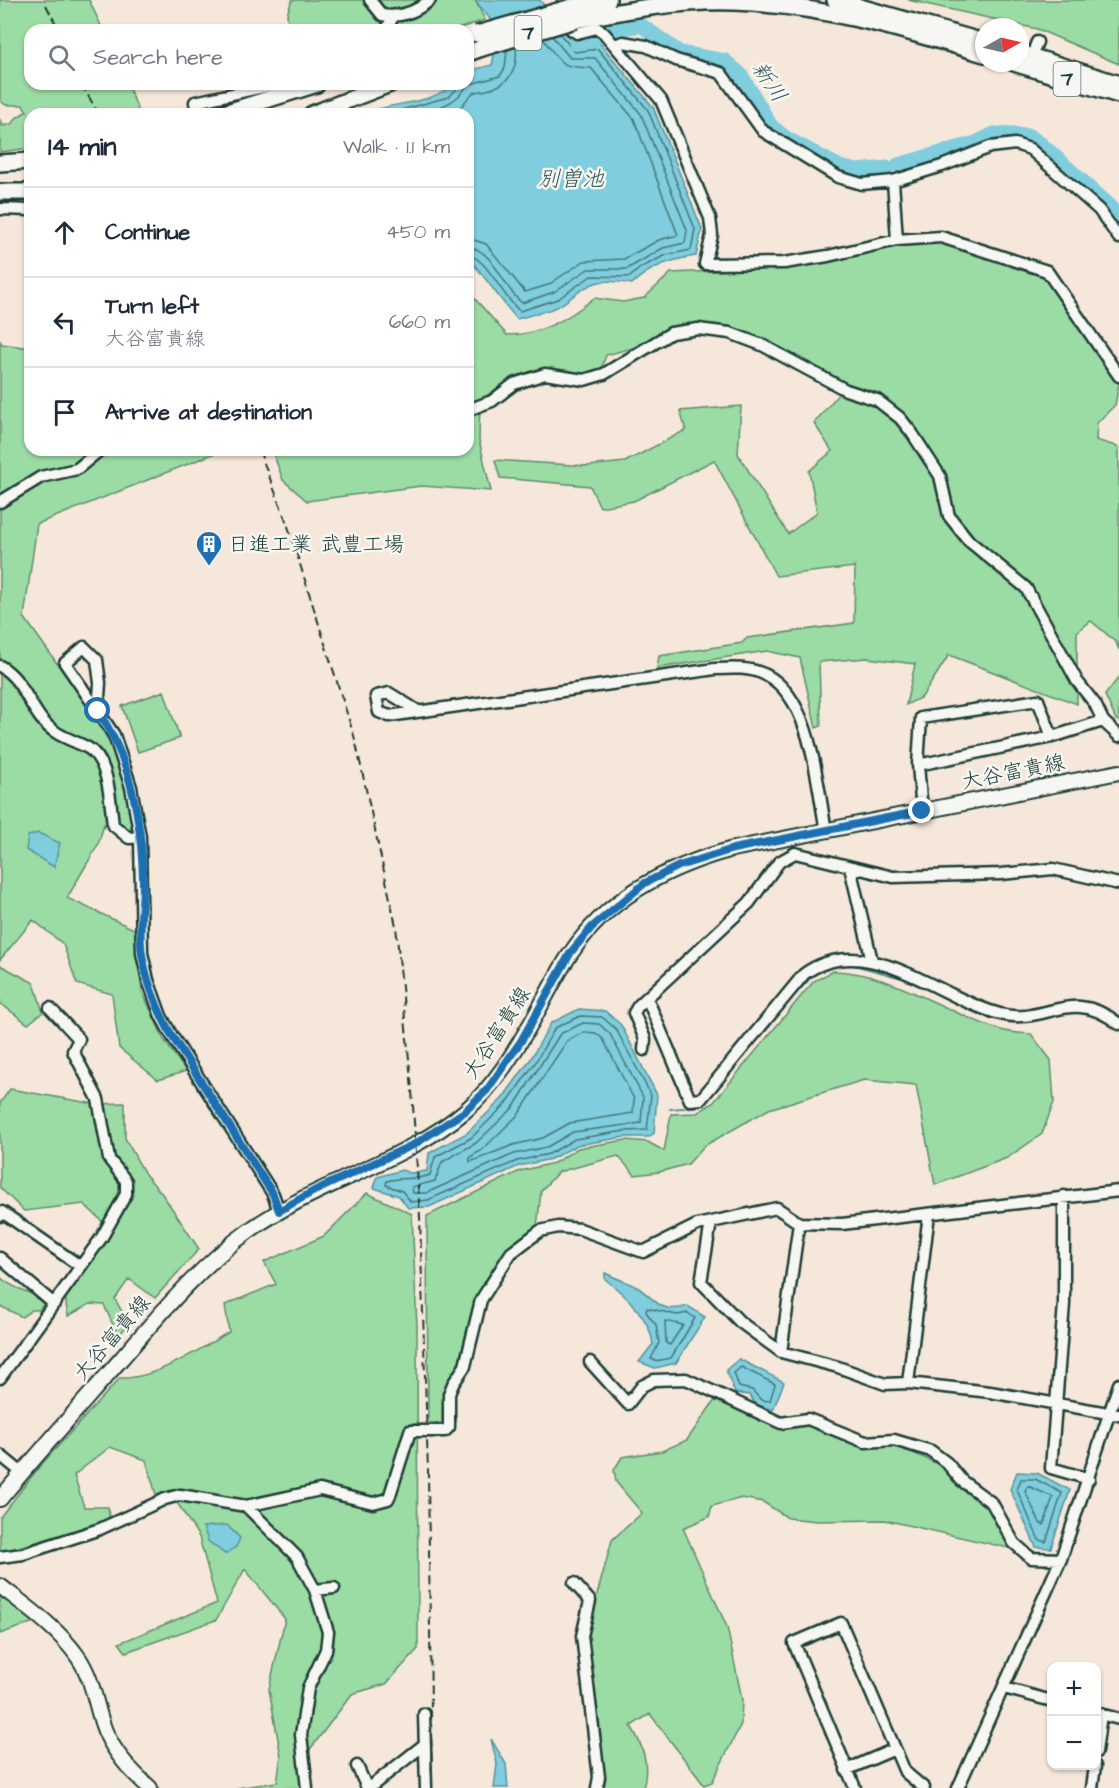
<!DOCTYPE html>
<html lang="en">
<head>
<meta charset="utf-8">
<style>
  body { margin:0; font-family:"Architects Daughter","Klee One",sans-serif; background:#f6f6f7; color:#1f2937 }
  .controls { position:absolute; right:18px; bottom:18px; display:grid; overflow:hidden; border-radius:12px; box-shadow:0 2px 4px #0004 }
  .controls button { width:54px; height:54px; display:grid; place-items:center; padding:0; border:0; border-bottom:2px solid #e0e1e3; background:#fff; color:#1f2937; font:30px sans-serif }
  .compass { position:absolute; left:975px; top:18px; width:54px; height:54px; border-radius:50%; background:#fff; box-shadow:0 2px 4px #0004; rotate:82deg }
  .stop { position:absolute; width:18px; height:18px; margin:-14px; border:4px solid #1f6fb2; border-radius:50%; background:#fff }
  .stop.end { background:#1f6fb2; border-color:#fff; box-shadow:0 2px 6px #0008 }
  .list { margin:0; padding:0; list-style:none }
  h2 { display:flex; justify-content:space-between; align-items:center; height:78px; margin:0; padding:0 24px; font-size:26px }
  h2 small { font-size:20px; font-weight:400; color:#747a83 }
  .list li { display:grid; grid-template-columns:39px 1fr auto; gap:18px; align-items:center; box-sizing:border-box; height:90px; padding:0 24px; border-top:2px solid #e0e1e3 }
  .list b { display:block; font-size:22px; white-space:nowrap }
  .list p { margin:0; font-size:20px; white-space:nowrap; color:#747a83 }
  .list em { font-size:20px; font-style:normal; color:#747a83 }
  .icon { flex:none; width:33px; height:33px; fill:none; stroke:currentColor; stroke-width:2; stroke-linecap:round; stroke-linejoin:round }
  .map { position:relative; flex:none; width:1119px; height:1788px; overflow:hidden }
  .search { position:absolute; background:#fff; box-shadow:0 2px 4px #0004; left:24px; top:24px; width:450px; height:66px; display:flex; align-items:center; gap:15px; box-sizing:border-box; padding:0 21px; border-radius:18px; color:#747a83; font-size:22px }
  .panel { position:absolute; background:#fff; box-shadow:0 2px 4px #0004; left:24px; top:108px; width:450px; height:348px; border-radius:18px }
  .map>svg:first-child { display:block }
  .green { fill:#9bdba4; stroke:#5d8c6c; stroke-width:1.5 }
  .water { fill:#7fcddd; stroke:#599399; stroke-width:1.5 }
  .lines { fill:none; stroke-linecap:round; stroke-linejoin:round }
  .shore { stroke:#457778; stroke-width:1.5 }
  .stream { stroke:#599399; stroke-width:2 }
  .river { stroke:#7fcddd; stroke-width:15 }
  .minor-casing { stroke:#1f3d34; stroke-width:15 }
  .major-casing { stroke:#1f3d34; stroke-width:18 }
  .highway-casing { stroke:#1f3d34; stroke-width:20 }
  .minor { stroke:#f6f6f2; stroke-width:10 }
  .major { stroke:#f6f6f2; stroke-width:14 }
  .highway { stroke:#f6f6f2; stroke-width:15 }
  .rail { stroke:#1f3d34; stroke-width:2; stroke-dasharray:9 4.5; stroke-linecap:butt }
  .minor-bridge-casing { stroke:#1f3d34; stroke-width:15; stroke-linecap:butt }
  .highway-bridge-casing { stroke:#1f3d34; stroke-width:20; stroke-linecap:butt }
  .minor-bridge { stroke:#f6f6f2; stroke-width:10 }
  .highway-bridge { stroke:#f6f6f2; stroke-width:15 }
  .route { stroke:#1f6fb2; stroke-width:8 }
  .labels { text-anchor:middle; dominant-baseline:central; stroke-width:5; stroke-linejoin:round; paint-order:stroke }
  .shield { fill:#f6f6f2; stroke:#60746d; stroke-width:1.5 }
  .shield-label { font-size:20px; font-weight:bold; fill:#1f3d34 }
  .poi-label { font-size:21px; fill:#1f3d34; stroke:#f6f6f2; text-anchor:start }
  .street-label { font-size:21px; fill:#1f3d34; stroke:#f6f6f2 }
  .water-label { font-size:22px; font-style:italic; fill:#325a56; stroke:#f6f6f2 }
</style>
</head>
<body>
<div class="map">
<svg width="1119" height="1788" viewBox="0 0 1119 1788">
  <rect width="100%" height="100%" fill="#f6e7db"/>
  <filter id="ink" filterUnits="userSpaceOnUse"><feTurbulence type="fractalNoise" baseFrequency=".0167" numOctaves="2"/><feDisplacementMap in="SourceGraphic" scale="12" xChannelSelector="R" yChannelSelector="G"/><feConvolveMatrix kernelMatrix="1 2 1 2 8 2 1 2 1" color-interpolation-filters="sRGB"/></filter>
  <g filter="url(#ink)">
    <path class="green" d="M0 0H89L103 30H30V84H127L140 114H30V148L0 152V120L4 126 13 123 16 118 27 111 23 105H6L0 101Z
      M292 0H475L485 20 454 30H289L287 14Z
      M908 0H1119V64L1037 29Z
      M943 242 1044 275 1090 338 1119 384 1115 405 1097 423 1096 440 1119 447V650L1116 642 1091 621 1077 632V704L949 655 922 697 906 705 915 664 867 658 819 662 821 726 816 728 800 658 767 651 657 668 659 656 742 643 747 638 854 623 855 567 776 576 714 460 634 501 600 507 590 486 500 478 495 460 588 466 625 462 686 430 680 411 741 406 738 454 788 534 817 512 809 471 832 451 814 423 846 385 765 341 733 328 697 325 640 346 606 355 601 370 581 375 545 370 510 380 480 400 479 440 491 491 421 486 307 501 283 480 272 450H468V291L507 335C541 335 568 319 594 298L623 302 644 298 671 273 784 268 829 262 896 245Z
      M0 341 2 344 30 348V450H223L37 524 24 617 98 721 120 763 134 835 104 824 98 845 67 898 134 929 142 991 164 1040 186 1071 158 1080 119 1048 112 994 77 984 63 944 33 920 0 960Z
      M1119 677V721L1116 720 1105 695Z
      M164 691 180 738 138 752 122 706Z
      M0 965 34 983 43 1012 28 1024 0 1003Z
      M833 971C892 972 943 1012 998 1029 1008 1033 1020 1033 1031 1034L1051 1060 1054 1102 1042 1134 1007 1158 935 1185 916 1085 864 1080 769 1109 704 1146 688 1164 659 1172 635 1175 618 1156 558 1172 541 1191 537 1227C527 1235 513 1243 505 1254 466 1301 460 1365 444 1423H428L427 1216 520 1171 554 1163 578 1148 626 1140 648 1142 664 1151 671 1114 697 1113 713 1103 802 995 814 981Z
      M10 1089 95 1104 125 1103V1138L145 1174 163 1195 199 1249 155 1298 129 1279 115 1299 129 1324 118 1336 104 1305 90 1304 68 1316C67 1310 65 1302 66 1297 74 1270 103 1256 112 1231L84 1204 24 1211 0 1188V1103Z
      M367 1193 412 1214 417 1327 418 1649 386 1684 352 1694 302 1760 304 1788H237L277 1782 281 1756 269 1689 285 1619 245 1569 216 1620 126 1652 119 1643 217 1603 199 1537 176 1501 157 1498 146 1460 110 1447 74 1475 84 1507H108L110 1522 0 1552V1517L40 1466 120 1378C154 1380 200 1349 229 1332L225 1305 276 1284 264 1262 324 1236Z
      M0 1277C15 1291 28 1289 45 1302L39 1310H32L22 1317 0 1306Z
      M715 1400 778 1428 808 1424 893 1444 938 1464 991 1510 1010 1544 1008 1548 885 1520 817 1521 788 1518 763 1502 742 1498 712 1506 709 1517 683 1528 727 1627 742 1699 741 1724 712 1782 704 1785 650 1714 631 1726C643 1746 650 1764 643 1788H602L586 1635 612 1540 642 1513 616 1482 614 1470 622 1457 662 1451 687 1440Z
      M0 1586 40 1620 0 1634Z"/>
    <path class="water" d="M475 0H540L576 47 599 42 653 107 702 229 696 256C670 260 651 266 632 284 595 277 591 283 562 304 551 312 530 314 517 319 499 299 486 277 468 258V114H364C392 101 429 106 454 84H468V71L492 65 494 55 490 19Z
      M38 833 60 843 54 867 26 850 28 836Z
      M579 1009 605 1011 621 1025 657 1095 654 1133 649 1137H625L577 1145 551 1159 519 1166 429 1207 408 1208 399 1196 374 1188 377 1177 402 1170 410 1173 427 1171 429 1153 467 1133 502 1099 530 1060 551 1023Z
      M605 1273C615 1278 627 1282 637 1287 656 1299 660 1315 688 1306L705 1317 676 1363 655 1368 639 1362 653 1344C650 1317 626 1296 605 1279Z
      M739 1359 784 1382 773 1410 757 1405 749 1395 735 1393 726 1370Z
      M1017 1472 1037 1473 1070 1490 1051 1548 1036 1547 1010 1489Z
      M227 1525 240 1538 236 1547 225 1554 208 1541 203 1527Z
      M491 1739 506 1764 508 1788H494L497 1764Z"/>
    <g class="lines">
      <path class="shore" d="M387 114 448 97 456 90 457 84
        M420 114C439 107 457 104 467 85L500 76 505 68 507 50
        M448 114C465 108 463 101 473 93 476 91 484 91 487 90 510 84 518 70 516 47
        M468 238 486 244 525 292 548 285 584 261 624 259 659 240 678 235 634 119 591 68C558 67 563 64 543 39
        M468 247C494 249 503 289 522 303L554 292 588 269H627L663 248 685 243 687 230 641 114 595 58H570L552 36
        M468 255C487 257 503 299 520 311L558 299 591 276 630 277 640 268 666 255 691 250 695 229 648 110 598 49 575 52 560 34
        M580 1016 602 1017 616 1029 651 1095 647 1130 625 1131 575 1139 549 1154 517 1161 428 1200 411 1202 402 1191 386 1185 387 1181C403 1176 415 1181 430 1175L435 1157 471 1138 506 1104 535 1063 555 1028Z
        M583 1023 599 1024 610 1034 643 1097 641 1123 573 1132 547 1147 514 1154 426 1193H413L412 1187 435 1181 442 1162 476 1143 513 1108 560 1034Z
        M584 1032 596 1033 603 1039 634 1099 633 1113 570 1123 543 1138 513 1145 470 1162V1157L482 1150 518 1115 567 1041Z
        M647 1308 677 1315 688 1313 695 1318 671 1358 656 1361 651 1359 659 1343 656 1325 646 1312Z
        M665 1321 683 1325 670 1345 666 1343Z
        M741 1367 775 1384 770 1401 761 1400 752 1390 739 1387 734 1373Z
        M1021 1479H1035L1062 1493 1046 1542 1039 1540 1017 1490Z
        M1028 1486 1053 1497 1044 1525 1040 1523 1025 1491Z"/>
      <path class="stream" d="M850 964 902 978 960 1004
        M789 1001 814 974
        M996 1018 1021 1021 1037 1019
        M706 1100 730 1072
        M670 1109 696 1107 702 1103"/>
      <path class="river" d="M610 30 641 25 680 53 725 61 741 75 771 126 786 138 840 167 857 171 887 168
        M576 43 602 35
        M898 165 976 143 994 134 1029 136 1041 144 1110 206 1119 218"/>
      <g class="minor-casing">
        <path id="minor" d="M370 0 382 15C400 18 416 12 430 0
          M563 0 571 29 577 33 597 28 604 33 661 100 710 218 712 235 705 264 784 263 828 256 897 240 941 237 1047 271 1119 376
          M386 30 393 17
          M615 45 623 42 646 46 676 60 721 73 763 131 838 177 862 184 893 181 942 166 990 147 1015 144 1030 149 1099 210 1119 238
          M1035 47 1037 42
          M197 113 195 102 278 84
          M893 181 897 240
          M0 209 30 210
          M468 410 492 401 514 384 545 374 584 380 604 374 671 333 698 329 730 333 762 345 846 390 877 400 900 418 912 433 940 476 949 516 969 541 1026 588 1077 681 1095 704 1103 721 1119 736
          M0 502 41 477 77 469 100 450
          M0 666C22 679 27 701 42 720 55 736 71 739 88 748 110 761 110 803 113 825L129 838 140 837
          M98 711 65 663 84 647 97 660 100 683 98 711 114 735 131 787 140 837 142 953 148 980 161 1016 172 1036 273 1194 279 1211
          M418 711 389 693 376 696 379 712 389 716 715 669C733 668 750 667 766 675 812 698 817 785 826 831
          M918 765 1052 737 1103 721
          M922 811 918 765 921 718 1038 700 1052 737
          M850 867 872 961
          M647 998 690 1100 701 1099 804 974C867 929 938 998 1000 1014 1046 1026 1070 985 1119 1024
          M644 1050 645 1039 634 1013 638 1006 749 903 779 862 795 853 893 877 1001 874 1053 869 1119 884
          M1064 1196V1304L1051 1468 1089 1479
          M0 1216 2 1212 80 1266
          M711 1222 701 1282 740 1322 781 1352 838 1367 885 1384 908 1383 990 1392 1119 1415
          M0 1258 54 1304
          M781 1352 799 1223
          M590 1362 628 1404 642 1386 654 1380 686 1379 781 1423 808 1419 865 1442 894 1440 931 1451 947 1463 962 1481 992 1503 1014 1543 1031 1558 1061 1559
          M0 1378 102 1237 126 1194V1181L109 1159 98 1099 73 1051 79 1039 50 1008
          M908 1383 929 1214
          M432 1431H445L449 1427V1394L453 1384 465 1366 481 1300 511 1253 540 1231 558 1227 580 1229 643 1252 697 1225 777 1208 799 1223 842 1224 1119 1191
          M0 1455 22 1473
          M246 1506 297 1557 315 1590 328 1632 326 1650 308 1688 301 1735 307 1788
          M0 1557 23 1554 100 1529 165 1499 180 1495 246 1506 320 1490 373 1503 388 1499 390 1495 410 1431H420
          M574 1583 590 1601 582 1636 599 1777 597 1788
          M315 1590 334 1588
          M1004 1688 1052 1701
          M1096 1713 1119 1719
          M424 1714 426 1788
          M1096 1752 1101 1714
          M357 1766 367 1788
          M846 1770 895 1749
          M369 1788 425 1744
          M855 1788 794 1643 841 1623 905 1772 924 1788
          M958 1788 1061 1559 1119 1384
          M1092 1788 1095 1766"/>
      </g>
      <g class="major-casing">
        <path id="major" d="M0 1499C40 1451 81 1405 122 1358 161 1313 201 1265 250 1230 317 1182 403 1163 465 1111 495 1086 515 1051 534 1018 546 997 557 973 571 953 609 896 669 866 733 849L1119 772
          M0 1586C26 1606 60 1630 78 1657 94 1680 95 1706 105 1731 115 1754 131 1771 150 1788"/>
      </g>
      <g class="highway-casing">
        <path id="highway" d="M835 0 984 42
          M572 7 608 0
          M575 20C627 10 681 0 734 2 821 5 902 29 984 54
          M468 53 482 48
          M1020 53 1119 84
          M1014 63 1119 95
          M221 114 317 84
          M312 114 390 84
          M0 163 30 161
          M0 192H30"/>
      </g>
      <use href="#minor" class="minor"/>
      <use href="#major" class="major"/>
      <use href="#highway" class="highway"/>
      <path class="rail" d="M46 5 59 30
        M81 84 99 114
        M259 450 287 523 355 739 396 926 412 1090 420 1217 428 1472 432 1788"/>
      <g class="minor-bridge-casing">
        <path id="minor-bridge" d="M420 1431H432"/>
      </g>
      <g class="highway-bridge-casing">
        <path id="highway-bridge" d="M477 34 572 7
          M482 48 575 20"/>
      </g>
      <use href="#minor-bridge" class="minor-bridge"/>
      <use href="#highway-bridge" class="highway-bridge"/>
    </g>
  </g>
  <g class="lines" filter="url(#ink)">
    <path class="route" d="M98 711C132 761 142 822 143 882 143 906 138 931 142 955 147 983 158 1011 172 1036L273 1194 279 1211 314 1191 415 1144 464 1112 487 1090 521 1041 571 952 592 927 645 883 679 866 733 849 922 811"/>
  </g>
  <defs>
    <g id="building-pin" transform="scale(1.35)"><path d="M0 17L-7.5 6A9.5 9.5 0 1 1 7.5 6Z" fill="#1f6fb2" stroke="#f6f6f2"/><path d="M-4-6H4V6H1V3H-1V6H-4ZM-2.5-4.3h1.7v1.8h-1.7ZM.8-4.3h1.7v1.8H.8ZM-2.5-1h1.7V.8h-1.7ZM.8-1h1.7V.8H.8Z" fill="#fff"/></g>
  </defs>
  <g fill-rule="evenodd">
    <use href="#building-pin" x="209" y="544"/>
  </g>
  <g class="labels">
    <g class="shield">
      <rect x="514.5" y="16" width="27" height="34" rx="4.5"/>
      <rect x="1053.5" y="62" width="27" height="34" rx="4.5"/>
    </g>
    <g class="shield-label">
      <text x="528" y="33">7</text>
      <text x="1067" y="79">7</text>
    </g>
    <g class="poi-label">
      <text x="228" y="544">日進工業 武豊工場</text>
    </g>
    <g class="street-label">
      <text transform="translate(1013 772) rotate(-11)">大谷富貴線</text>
      <text transform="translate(497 1033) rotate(-57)">大谷富貴線</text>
      <text transform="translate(112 1338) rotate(-49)">大谷富貴線</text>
    </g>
    <g class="water-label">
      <text transform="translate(769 82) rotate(56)">新川</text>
      <text x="571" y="179">別曽池</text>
    </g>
  </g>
</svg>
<div class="controls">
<button>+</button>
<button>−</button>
</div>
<svg class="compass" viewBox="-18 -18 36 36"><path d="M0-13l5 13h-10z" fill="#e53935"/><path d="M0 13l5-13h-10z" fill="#747a83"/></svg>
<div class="stop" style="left:98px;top:711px"></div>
<div class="stop end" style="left:922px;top:811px"></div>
<div class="search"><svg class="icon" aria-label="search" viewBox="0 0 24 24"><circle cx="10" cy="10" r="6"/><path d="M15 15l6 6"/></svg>Search here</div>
<section class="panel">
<h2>14 min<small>Walk · 1.1 km</small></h2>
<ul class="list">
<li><svg class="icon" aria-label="ahead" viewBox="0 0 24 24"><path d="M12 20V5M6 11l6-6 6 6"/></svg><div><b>Continue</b></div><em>450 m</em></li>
<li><svg class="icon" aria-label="left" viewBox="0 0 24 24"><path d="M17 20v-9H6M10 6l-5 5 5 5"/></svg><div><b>Turn left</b><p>大谷富貴線</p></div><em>660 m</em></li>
<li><svg class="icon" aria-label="arrive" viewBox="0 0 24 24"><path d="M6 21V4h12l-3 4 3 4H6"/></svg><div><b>Arrive at destination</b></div></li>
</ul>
</section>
</div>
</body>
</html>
